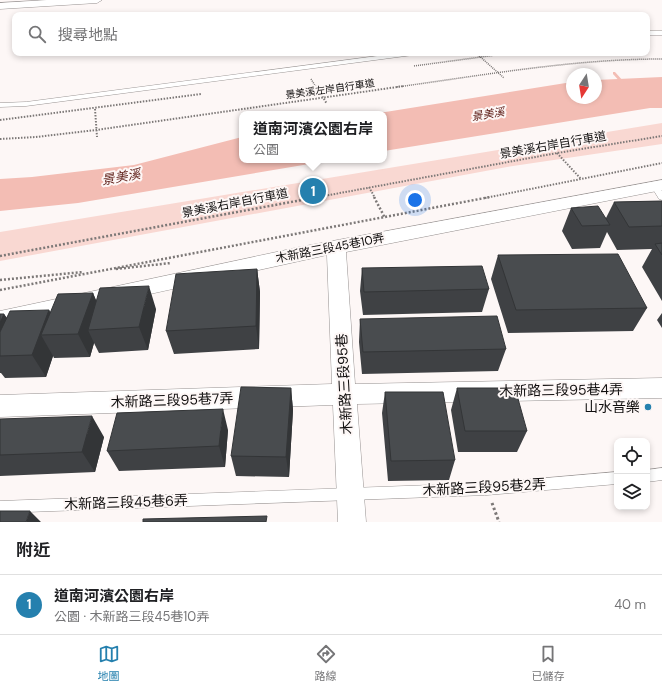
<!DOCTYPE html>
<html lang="zh-TW">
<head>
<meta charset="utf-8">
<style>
  body { margin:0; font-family:"DM Sans","Noto Sans TC",sans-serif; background:#f2f2f2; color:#202124 }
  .controls { position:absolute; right:12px; bottom:12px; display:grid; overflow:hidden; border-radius:8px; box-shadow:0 2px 6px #0003 }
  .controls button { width:36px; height:36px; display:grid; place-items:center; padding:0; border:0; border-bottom:1px solid #e0e0e0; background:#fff; color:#202124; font:20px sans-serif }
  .compass { position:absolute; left:566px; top:68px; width:36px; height:36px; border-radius:50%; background:#fff; box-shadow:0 2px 6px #0003; rotate:192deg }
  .you { position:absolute; left:415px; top:200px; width:14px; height:14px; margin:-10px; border:3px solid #fff; border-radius:50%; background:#1a73e8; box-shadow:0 0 0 6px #1a73e833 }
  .badge { display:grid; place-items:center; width:26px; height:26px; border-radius:50%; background:#2580ae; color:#fff; font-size:13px; font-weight:700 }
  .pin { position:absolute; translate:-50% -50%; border:2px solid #fff; box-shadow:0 1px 4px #0006 }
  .popup { position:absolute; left:239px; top:111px; width:148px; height:52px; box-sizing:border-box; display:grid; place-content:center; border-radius:8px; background:#fff; filter:drop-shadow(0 1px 3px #0005); font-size:13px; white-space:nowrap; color:#757577 }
  .popup b { font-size:15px; color:#202124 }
  .popup::after { content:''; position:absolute; left:50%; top:100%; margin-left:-8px; border:8px solid transparent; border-top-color:#fff }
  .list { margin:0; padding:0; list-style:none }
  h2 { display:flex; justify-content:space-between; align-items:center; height:52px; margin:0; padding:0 16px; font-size:17px }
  h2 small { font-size:13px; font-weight:400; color:#757577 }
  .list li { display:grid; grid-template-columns:26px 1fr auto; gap:12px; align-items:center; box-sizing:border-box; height:60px; padding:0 16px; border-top:1px solid #e0e0e0 }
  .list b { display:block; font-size:15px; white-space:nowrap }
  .list p { margin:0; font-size:13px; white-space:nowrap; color:#757577 }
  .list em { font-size:13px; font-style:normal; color:#757577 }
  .icon { flex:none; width:22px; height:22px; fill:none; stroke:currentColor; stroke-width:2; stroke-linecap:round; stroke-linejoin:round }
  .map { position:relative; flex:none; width:662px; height:522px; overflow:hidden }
  .search { position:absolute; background:#fff; box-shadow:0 2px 6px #0003; left:12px; right:12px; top:12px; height:44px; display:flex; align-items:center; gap:10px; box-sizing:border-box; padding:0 14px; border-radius:8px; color:#757577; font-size:15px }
  .sheet { height:112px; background:#fff }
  nav { display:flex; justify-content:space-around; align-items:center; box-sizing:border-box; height:56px; border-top:1px solid #e0e0e0; background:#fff; font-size:11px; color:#757577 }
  nav a { display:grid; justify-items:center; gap:2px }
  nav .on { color:#2580ae }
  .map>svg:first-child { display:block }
  .green { fill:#f9d8d2 }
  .water { fill:#f3bdb4 }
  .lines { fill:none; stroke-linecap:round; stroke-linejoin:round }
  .stream { fill:#f3bdb4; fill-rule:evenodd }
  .service-casing { stroke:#979291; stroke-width:1 }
  .minor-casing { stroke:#979291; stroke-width:1 }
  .path-far3 { stroke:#7c7877; stroke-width:1.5; stroke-dasharray:1 1; stroke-linecap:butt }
  .path-far2 { stroke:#7c7877; stroke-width:2; stroke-dasharray:1.5 1.5; stroke-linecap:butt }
  .path-far1 { stroke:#7c7877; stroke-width:2.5; stroke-dasharray:2 2; stroke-linecap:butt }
  .path { stroke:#7c7877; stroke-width:3; stroke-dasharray:2.5 2.5; stroke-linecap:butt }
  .service { fill:#fff; fill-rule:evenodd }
  .minor { fill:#fff; fill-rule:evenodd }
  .wall { fill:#3f4144 }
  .shaded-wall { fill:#333537 }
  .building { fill:#494c4f; stroke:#333537 }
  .poi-dot { fill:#2580ae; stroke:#fdf7f6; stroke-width:1.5 }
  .labels { text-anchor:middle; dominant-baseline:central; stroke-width:4; stroke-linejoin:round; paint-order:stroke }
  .far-street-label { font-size:10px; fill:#100e0e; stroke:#fdf7f6 }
  .far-water-label { font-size:11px; font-style:italic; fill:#60211b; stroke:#fdf7f6 }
  .street-label { font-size:12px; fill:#100e0e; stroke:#fdf7f6 }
  .water-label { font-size:13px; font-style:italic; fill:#60211b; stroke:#fdf7f6 }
  .near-street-label { font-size:14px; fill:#100e0e; stroke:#fdf7f6 }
  .near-poi-label { font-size:14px; fill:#100e0e; stroke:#fdf7f6; text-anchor:end }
</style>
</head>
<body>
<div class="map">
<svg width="662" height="522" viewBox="0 0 662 522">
  <rect width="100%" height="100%" fill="#fdf7f6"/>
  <path class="green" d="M662 123V144L507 167 0 261V232Z"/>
  <path class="water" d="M662 77V108H650L384 151V114H373L572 82V98H596V80Z
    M242 137V160H333L78 203 0 211V179L32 177 134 165Z"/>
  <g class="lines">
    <path class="stream" d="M613 72H615L624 82V84H622L613 74Z"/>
    <g class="service-casing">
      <path id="service" d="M647 31H662V35H647Z
        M400 53H416L413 55 26 106 0 107V103L26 102Z
        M652 184H658L662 191V200L659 199 651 186Z
        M662 468V480L647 482V470Z
        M617 472V484L487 495 0 513V501L487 483Z"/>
    </g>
    <g class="minor-casing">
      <path id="minor" d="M47 0H102L97 3 0 9V3Z
        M662 180V190L346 252 355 384 662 378V398L357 404 366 522H338L333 405 0 417V395L332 384 327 255 0 327V311L300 247Z"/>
    </g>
    <path class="path-far3" d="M476 53 504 78
      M425 55 438 53
      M414 66 511 53
      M311 79 316 87
      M397 87C485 75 573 59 662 59"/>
    <path class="path-far2" d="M316 86 327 104
      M95 109 97 137
      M0 120 201 94
      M0 139 36 137 96 130 404 86
      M557 153 581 179
      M369 187 375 198
      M313 198 557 153 662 136
      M485 198 662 163"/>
    <path class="path-far1" d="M374 197 385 218
      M0 256 318 197
      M116 269 171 263
      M0 280 83 272
      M0 290 490 197"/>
    <path class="path" d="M492 503 499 522"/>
    <use href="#service" class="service"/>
    <use href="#minor" class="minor"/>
  </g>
  <path class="wall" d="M662 201V301L642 267 652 249 617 250 607 232 600 248 572 249 562 231 571 208 606 218 614 202Z
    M498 255 647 308 633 331 508 333 491 279Z
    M362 268 489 289 482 312 363 315 360 291Z
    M257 269 260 292 259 349 174 354 166 331Z
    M93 293 96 301 156 309 148 350 99 353 94 343 90 357 54 358 53 356 46 377 5 378 1 373H0V314H4L7 318 49 310 50 312Z
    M662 313V328L657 320Z
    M360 319 506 349 498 371 362 374 359 342Z
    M291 388 293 410 289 477 236 476 231 456Z
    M457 388 527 431 517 452H458L451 410Z
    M385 392 455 460 449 480 388 481 382 413Z
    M0 419 104 437 95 472 0 476Z
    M228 430 225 467 119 471 107 451Z"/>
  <path class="shaded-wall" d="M257 269 260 292 259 349 256 326Z
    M149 286 156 309 148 350 139 327Z
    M93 293 103 316 88 330 94 343 90 357 78 334Z
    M49 310 62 333 41 335 53 356 46 377 32 355Z
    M4 314 19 337 0 356V323Z
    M291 388 293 410 289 477 286 457Z
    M223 409 228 430 225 467 219 446Z
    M92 416 104 437 95 472 82 452Z
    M30 511 41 522H26Z"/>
  <path class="building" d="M662 201V226L629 227 614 202Z
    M598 206 610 225 582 226 571 208Z
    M662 243V255L655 244Z
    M618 254 647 308 516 310 498 255Z
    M482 266 489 289 364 292 362 268Z
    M257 269 256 326 166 331 176 274Z
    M149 286 139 327 88 330 100 288Z
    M93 293 78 334 41 335 58 294Z
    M49 310 32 355 0 356V332L10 311Z
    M0 314H4L0 323Z
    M497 316 506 349 363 352 360 319Z
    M241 387 291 388 286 457 231 456Z
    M457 388H515L527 431H465Z
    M385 392H443L455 460 391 461Z
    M223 409 219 446 107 451 117 413Z
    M92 416 82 452 0 455V419Z
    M0 511H30L26 522H0Z
    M267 516 266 522H143V519Z"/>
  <circle class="poi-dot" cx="648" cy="407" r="4"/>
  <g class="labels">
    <g class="far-street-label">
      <text transform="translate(330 89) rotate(-8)">景美溪左岸自行車道</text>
    </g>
    <g class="far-water-label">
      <text transform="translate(488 114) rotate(-9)">景美溪</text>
    </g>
    <g class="street-label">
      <text transform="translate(553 145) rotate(-10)">景美溪右岸自行車道</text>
      <text transform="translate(235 203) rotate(-11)">景美溪右岸自行車道</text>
      <text transform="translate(330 248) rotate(-11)">木新路三段45巷10弄</text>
    </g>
    <g class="water-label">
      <text transform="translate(121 177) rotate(-10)">景美溪</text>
    </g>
    <g class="near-street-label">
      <text transform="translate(344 384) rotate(-93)">木新路三段95巷</text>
      <text transform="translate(561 390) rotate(-1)">木新路三段95巷4弄</text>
      <text transform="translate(172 400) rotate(-2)">木新路三段95巷7弄</text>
      <text transform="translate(484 487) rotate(-3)">木新路三段95巷2弄</text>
      <text transform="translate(126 502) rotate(-2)">木新路三段45巷6弄</text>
    </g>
    <g class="near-poi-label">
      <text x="640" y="407">山水音樂</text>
    </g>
  </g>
</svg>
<div class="controls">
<button><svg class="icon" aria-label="locate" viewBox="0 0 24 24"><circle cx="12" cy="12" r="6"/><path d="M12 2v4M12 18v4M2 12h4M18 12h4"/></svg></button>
<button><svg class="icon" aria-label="layers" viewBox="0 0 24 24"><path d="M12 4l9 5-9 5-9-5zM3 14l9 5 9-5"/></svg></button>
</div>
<svg class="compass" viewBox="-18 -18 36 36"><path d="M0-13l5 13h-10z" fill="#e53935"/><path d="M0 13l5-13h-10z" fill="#757577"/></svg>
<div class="you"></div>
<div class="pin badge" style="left:313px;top:191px">1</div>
<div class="popup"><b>道南河濱公園右岸</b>公園</div>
<div class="search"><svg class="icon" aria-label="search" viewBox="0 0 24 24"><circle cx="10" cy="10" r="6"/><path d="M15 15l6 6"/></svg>搜尋地點</div>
</div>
<section class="sheet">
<h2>附近<small></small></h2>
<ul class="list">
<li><span class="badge">1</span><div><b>道南河濱公園右岸</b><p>公園 · 木新路三段45巷10弄</p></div><em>40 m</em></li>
</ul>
</section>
<nav>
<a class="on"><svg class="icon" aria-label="map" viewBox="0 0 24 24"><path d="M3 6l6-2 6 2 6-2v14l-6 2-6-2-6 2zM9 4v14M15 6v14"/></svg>地圖</a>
<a><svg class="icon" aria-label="directions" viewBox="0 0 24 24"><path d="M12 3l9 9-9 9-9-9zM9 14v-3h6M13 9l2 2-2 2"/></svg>路線</a>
<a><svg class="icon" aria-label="saved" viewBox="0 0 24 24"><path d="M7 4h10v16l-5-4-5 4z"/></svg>已儲存</a>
</nav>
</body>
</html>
